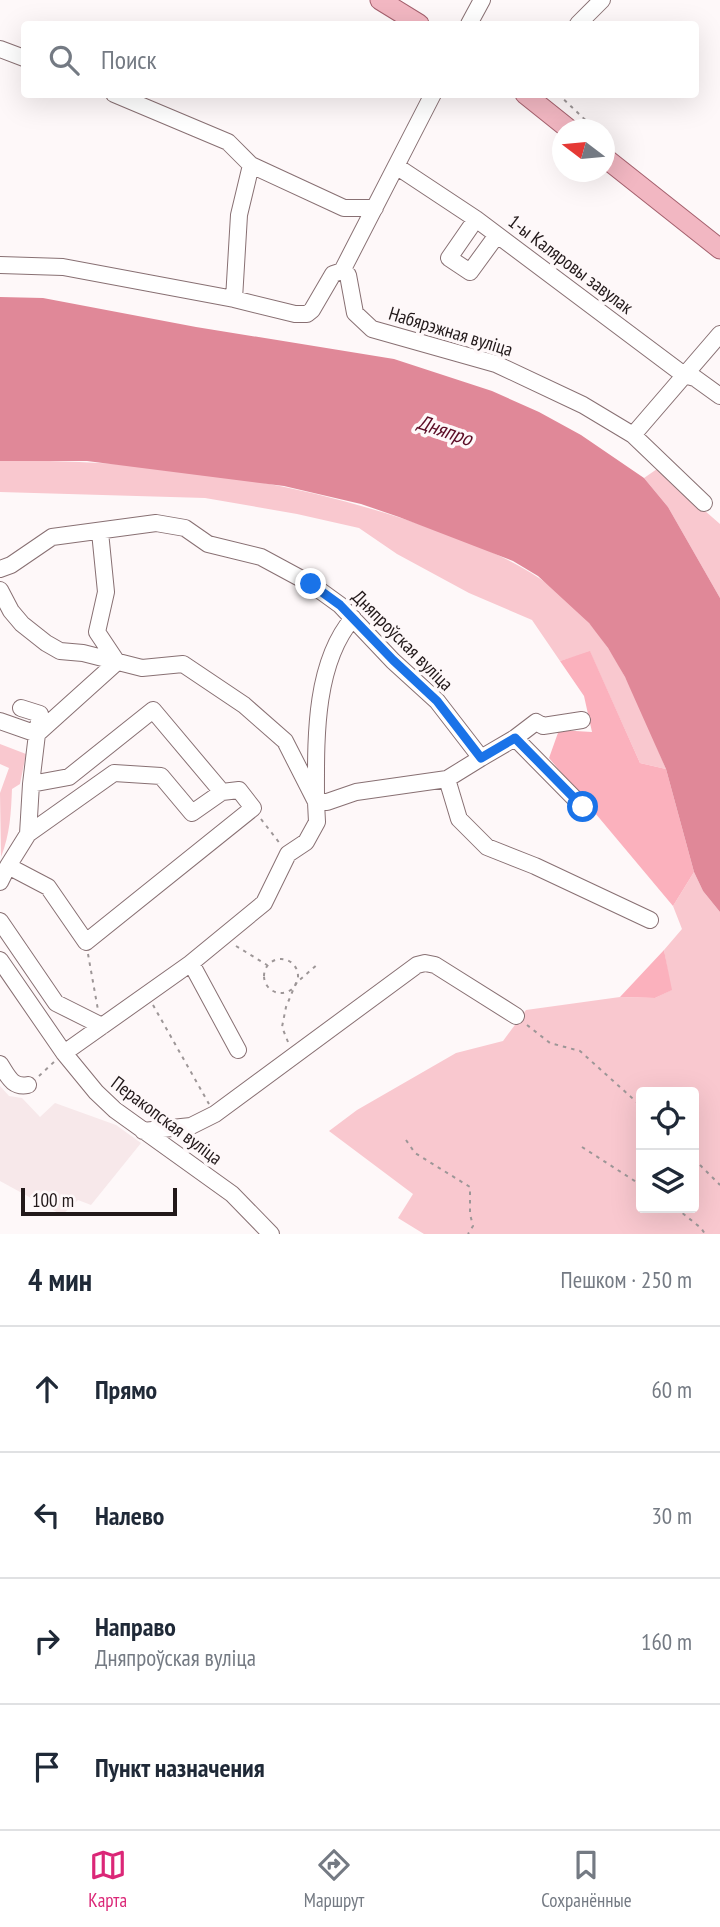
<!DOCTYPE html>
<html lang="ru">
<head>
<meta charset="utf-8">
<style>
  body { margin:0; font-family:"PT Sans Narrow",sans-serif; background:#f6f6f7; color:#1f2937 }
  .controls { position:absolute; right:21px; bottom:21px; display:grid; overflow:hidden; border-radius:7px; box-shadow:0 7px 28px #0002 }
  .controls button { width:63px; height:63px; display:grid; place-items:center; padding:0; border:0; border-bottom:2px solid #e0e1e3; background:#fff; color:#1f2937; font:35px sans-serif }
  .compass { position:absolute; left:552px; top:119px; width:63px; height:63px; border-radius:50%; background:#fff; box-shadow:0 7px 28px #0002; rotate:286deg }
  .scale { position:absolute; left:21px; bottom:18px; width:156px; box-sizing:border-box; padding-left:7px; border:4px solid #22191a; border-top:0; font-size:19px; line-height:24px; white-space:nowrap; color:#22191a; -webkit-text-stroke:5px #fef8f9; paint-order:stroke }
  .stop { position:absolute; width:21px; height:21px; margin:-16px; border:5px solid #1a73e8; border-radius:50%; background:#fff }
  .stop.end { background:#1a73e8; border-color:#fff; box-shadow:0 2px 7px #0008 }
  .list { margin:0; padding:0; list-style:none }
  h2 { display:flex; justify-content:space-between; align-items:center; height:91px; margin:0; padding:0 28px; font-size:30px }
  h2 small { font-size:23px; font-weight:400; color:#747a83 }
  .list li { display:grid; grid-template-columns:46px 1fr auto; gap:21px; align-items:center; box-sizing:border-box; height:126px; padding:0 28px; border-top:2px solid #e0e1e3 }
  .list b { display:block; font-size:26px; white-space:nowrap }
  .list p { margin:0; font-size:23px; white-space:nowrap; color:#747a83 }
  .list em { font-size:23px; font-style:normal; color:#747a83 }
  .icon { flex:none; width:38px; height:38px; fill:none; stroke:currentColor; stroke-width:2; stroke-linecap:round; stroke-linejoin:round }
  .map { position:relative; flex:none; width:720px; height:1234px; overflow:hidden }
  .search { position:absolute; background:#fff; box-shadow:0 7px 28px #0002; left:21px; right:21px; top:21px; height:77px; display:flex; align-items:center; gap:18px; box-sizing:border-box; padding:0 24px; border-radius:7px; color:#747a83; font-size:26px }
  .sheet { height:595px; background:#fff }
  nav { display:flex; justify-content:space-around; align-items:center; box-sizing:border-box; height:98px; border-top:2px solid #e0e1e3; background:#fff; font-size:19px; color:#747a83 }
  nav a { display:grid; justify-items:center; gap:4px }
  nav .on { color:#db2777 }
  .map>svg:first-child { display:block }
  .built { fill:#f7e8ea }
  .green { fill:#f9c8cf; fill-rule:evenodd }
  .forest { fill:#fbb1bd }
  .water { fill:#e08898 }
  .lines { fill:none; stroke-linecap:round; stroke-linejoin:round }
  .minor-casing { stroke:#887073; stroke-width:18 }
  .major-casing { stroke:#a4606d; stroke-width:21 }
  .path { stroke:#9d9697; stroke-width:2; stroke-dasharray:3.5 5; stroke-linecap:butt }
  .minor { stroke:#fff; stroke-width:16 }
  .major { stroke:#f2b7c2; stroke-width:19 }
  .route { stroke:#1a73e8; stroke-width:9 }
  .labels { text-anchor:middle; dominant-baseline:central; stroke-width:7; stroke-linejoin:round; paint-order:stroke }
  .street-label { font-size:19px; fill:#22191a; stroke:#fef8f9 }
  .water-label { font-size:21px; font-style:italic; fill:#5b0c25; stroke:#fef8f9 }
</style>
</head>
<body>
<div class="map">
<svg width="720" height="1234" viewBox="0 0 720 1234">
  <rect width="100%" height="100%" fill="#fef8f9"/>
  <path class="built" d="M0 1086 9 1096 22 1098 40 1117 55 1103 116 1125 141 1143 91 1205 78 1200 62 1215 0 1181Z"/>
  <path class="green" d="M0 461C148 459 298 479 438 531 498 553 547 573 590 624 625 665 645 719 666 769L640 763 590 652 560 661 532 620 469 593 397 554 359 528 297 514 205 498 0 492Z
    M657 469 720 524V598L668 507 644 478Z
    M0 744 26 754 20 784 12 789C11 813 10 834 1 857L0 793 9 768 0 764Z
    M694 872 703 891 720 912V1234H424L398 1218 413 1194 329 1131 357 1110 456 1053 503 1041 526 1010 620 997 655 998 671 990 664 950 682 929 673 906ZM641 1092H694V1208H641Z"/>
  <path class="forest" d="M590 651 640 763 666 769 694 872 673 906 549 758 559 730 592 732 584 696 560 661Z
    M664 950 672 990 655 998 620 997Z"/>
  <path class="water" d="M0 297 43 298 196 327 394 359 492 391 539 412 581 435 644 478 668 507 720 598V912L703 891 694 872 666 769 625 677 608 648 589 623 538 576 513 561 399 517 361 504 284 486 87 461H0Z"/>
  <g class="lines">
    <g class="minor-casing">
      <path id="minor" d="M469 24 482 0
        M578 24 602 0
        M0 49 24 58
        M114 94 228 142 251 165 344 208H375
        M396 166 476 219 684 375 695 378 720 396
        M476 219 449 258 470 272 497 235
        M0 265 63 267 234 299 295 314H307L312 310 333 274 342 271 348 275 355 313 372 329 496 364 583 405 633 435 704 503
        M342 271 433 94
        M234 299 239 215 251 165
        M633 435 720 334
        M0 569 11 565 52 537 156 523 185 528 208 544 261 557 311 584 340 605 393 661 437 701 481 758 447 779 459 819 487 847 535 866 650 920
        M0 590 11 611 22 624 46 643 60 651 83 653 142 668 183 664 244 705 285 741 316 802 317 822 306 842 288 854 264 903 191 963 64 1053
        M353 618C313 665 316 743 316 802H327L356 792 447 779
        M0 721 37 734 40 714 21 708
        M515 738 583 807
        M481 758 515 738 536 722 543 726 582 720
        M31 784 37 734 117 662 97 632 106 592 100 532
        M8 866 28 834 114 773 161 776 192 813 222 792 153 710 69 777 31 784 28 834
        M0 882 8 866 48 887 86 942 253 808 239 790 222 792
        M0 921 56 1003 102 1026
        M0 960 64 1053 96 1092 115 1110 232 1194 271 1234
        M191 963 238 1050
        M0 1064C8 1076 12 1088 28 1085
        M143 1131 191 1126 215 1114 417 965 425 963 435 965 516 1016"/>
    </g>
    <g class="major-casing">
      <path id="major" d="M380 0 419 24
        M525 94 570 130
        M604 157 720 249"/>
    </g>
    <path class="path" d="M558 94 596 130
      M604 137 611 143
      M261 819 281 845
      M236 946 267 965
      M88 954 98 1010
      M264 976a17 17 0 1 1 34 0a17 17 0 1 1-34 0Z
      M153 1005 209 1104
      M527 1025 550 1043 580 1051 641 1106
      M288 1042 282 1027 286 1007 296 983 318 964
      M39 1076 55 1061
      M406 1140 415 1153 470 1187V1214L473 1226 468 1234
      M582 1147 641 1185
      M694 1159 720 1185
      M676 1208 701 1228 705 1234"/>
    <use href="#minor" class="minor"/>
    <use href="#major" class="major"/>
  </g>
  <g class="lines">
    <path class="route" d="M311 584 340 605 393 660 437 701 481 758 515 738 583 807"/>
  </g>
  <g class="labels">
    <g class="street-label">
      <text transform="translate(571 264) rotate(37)">1-ы Каляровы завулак</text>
      <text transform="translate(451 331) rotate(17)">Набярэжная вуліца</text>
      <text transform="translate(403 640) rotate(45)">Дняпроўская вуліца</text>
      <text transform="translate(167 1120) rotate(37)">Перакопская вуліца</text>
    </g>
    <g class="water-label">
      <text transform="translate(445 430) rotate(19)">Дняпро</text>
    </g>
  </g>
</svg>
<div class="controls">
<button><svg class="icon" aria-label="locate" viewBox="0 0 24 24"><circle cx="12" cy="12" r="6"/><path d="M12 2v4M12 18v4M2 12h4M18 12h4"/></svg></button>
<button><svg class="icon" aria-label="layers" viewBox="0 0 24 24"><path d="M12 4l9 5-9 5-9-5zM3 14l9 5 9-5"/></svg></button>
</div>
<svg class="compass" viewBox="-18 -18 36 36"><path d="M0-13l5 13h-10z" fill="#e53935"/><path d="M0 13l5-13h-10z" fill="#747a83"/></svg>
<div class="scale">100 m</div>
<div class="stop" style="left:583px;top:807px"></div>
<div class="stop end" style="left:311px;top:584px"></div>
<div class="search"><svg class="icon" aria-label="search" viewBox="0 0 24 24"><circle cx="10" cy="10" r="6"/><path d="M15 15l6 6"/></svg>Поиск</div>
</div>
<section class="sheet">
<h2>4 мин<small>Пешком · 250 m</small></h2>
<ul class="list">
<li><svg class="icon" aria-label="ahead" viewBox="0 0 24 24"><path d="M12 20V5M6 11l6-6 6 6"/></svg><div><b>Прямо</b></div><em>60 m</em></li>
<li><svg class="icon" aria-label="left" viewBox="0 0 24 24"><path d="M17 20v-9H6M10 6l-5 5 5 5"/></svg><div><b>Налево</b></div><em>30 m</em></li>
<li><svg class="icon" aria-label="right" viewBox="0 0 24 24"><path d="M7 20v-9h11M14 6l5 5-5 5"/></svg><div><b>Направо</b><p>Дняпроўская вуліца</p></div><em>160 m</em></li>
<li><svg class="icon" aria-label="arrive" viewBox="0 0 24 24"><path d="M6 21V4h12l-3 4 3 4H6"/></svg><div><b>Пункт назначения</b></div></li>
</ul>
</section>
<nav>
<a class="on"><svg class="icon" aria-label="map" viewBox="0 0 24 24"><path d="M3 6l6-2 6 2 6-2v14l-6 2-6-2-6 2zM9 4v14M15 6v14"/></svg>Карта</a>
<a><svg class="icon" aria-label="directions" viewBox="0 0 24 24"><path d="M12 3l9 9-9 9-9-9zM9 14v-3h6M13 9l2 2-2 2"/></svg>Маршрут</a>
<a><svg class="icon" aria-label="saved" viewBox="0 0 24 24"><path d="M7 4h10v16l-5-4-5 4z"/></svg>Сохранённые</a>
</nav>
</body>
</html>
